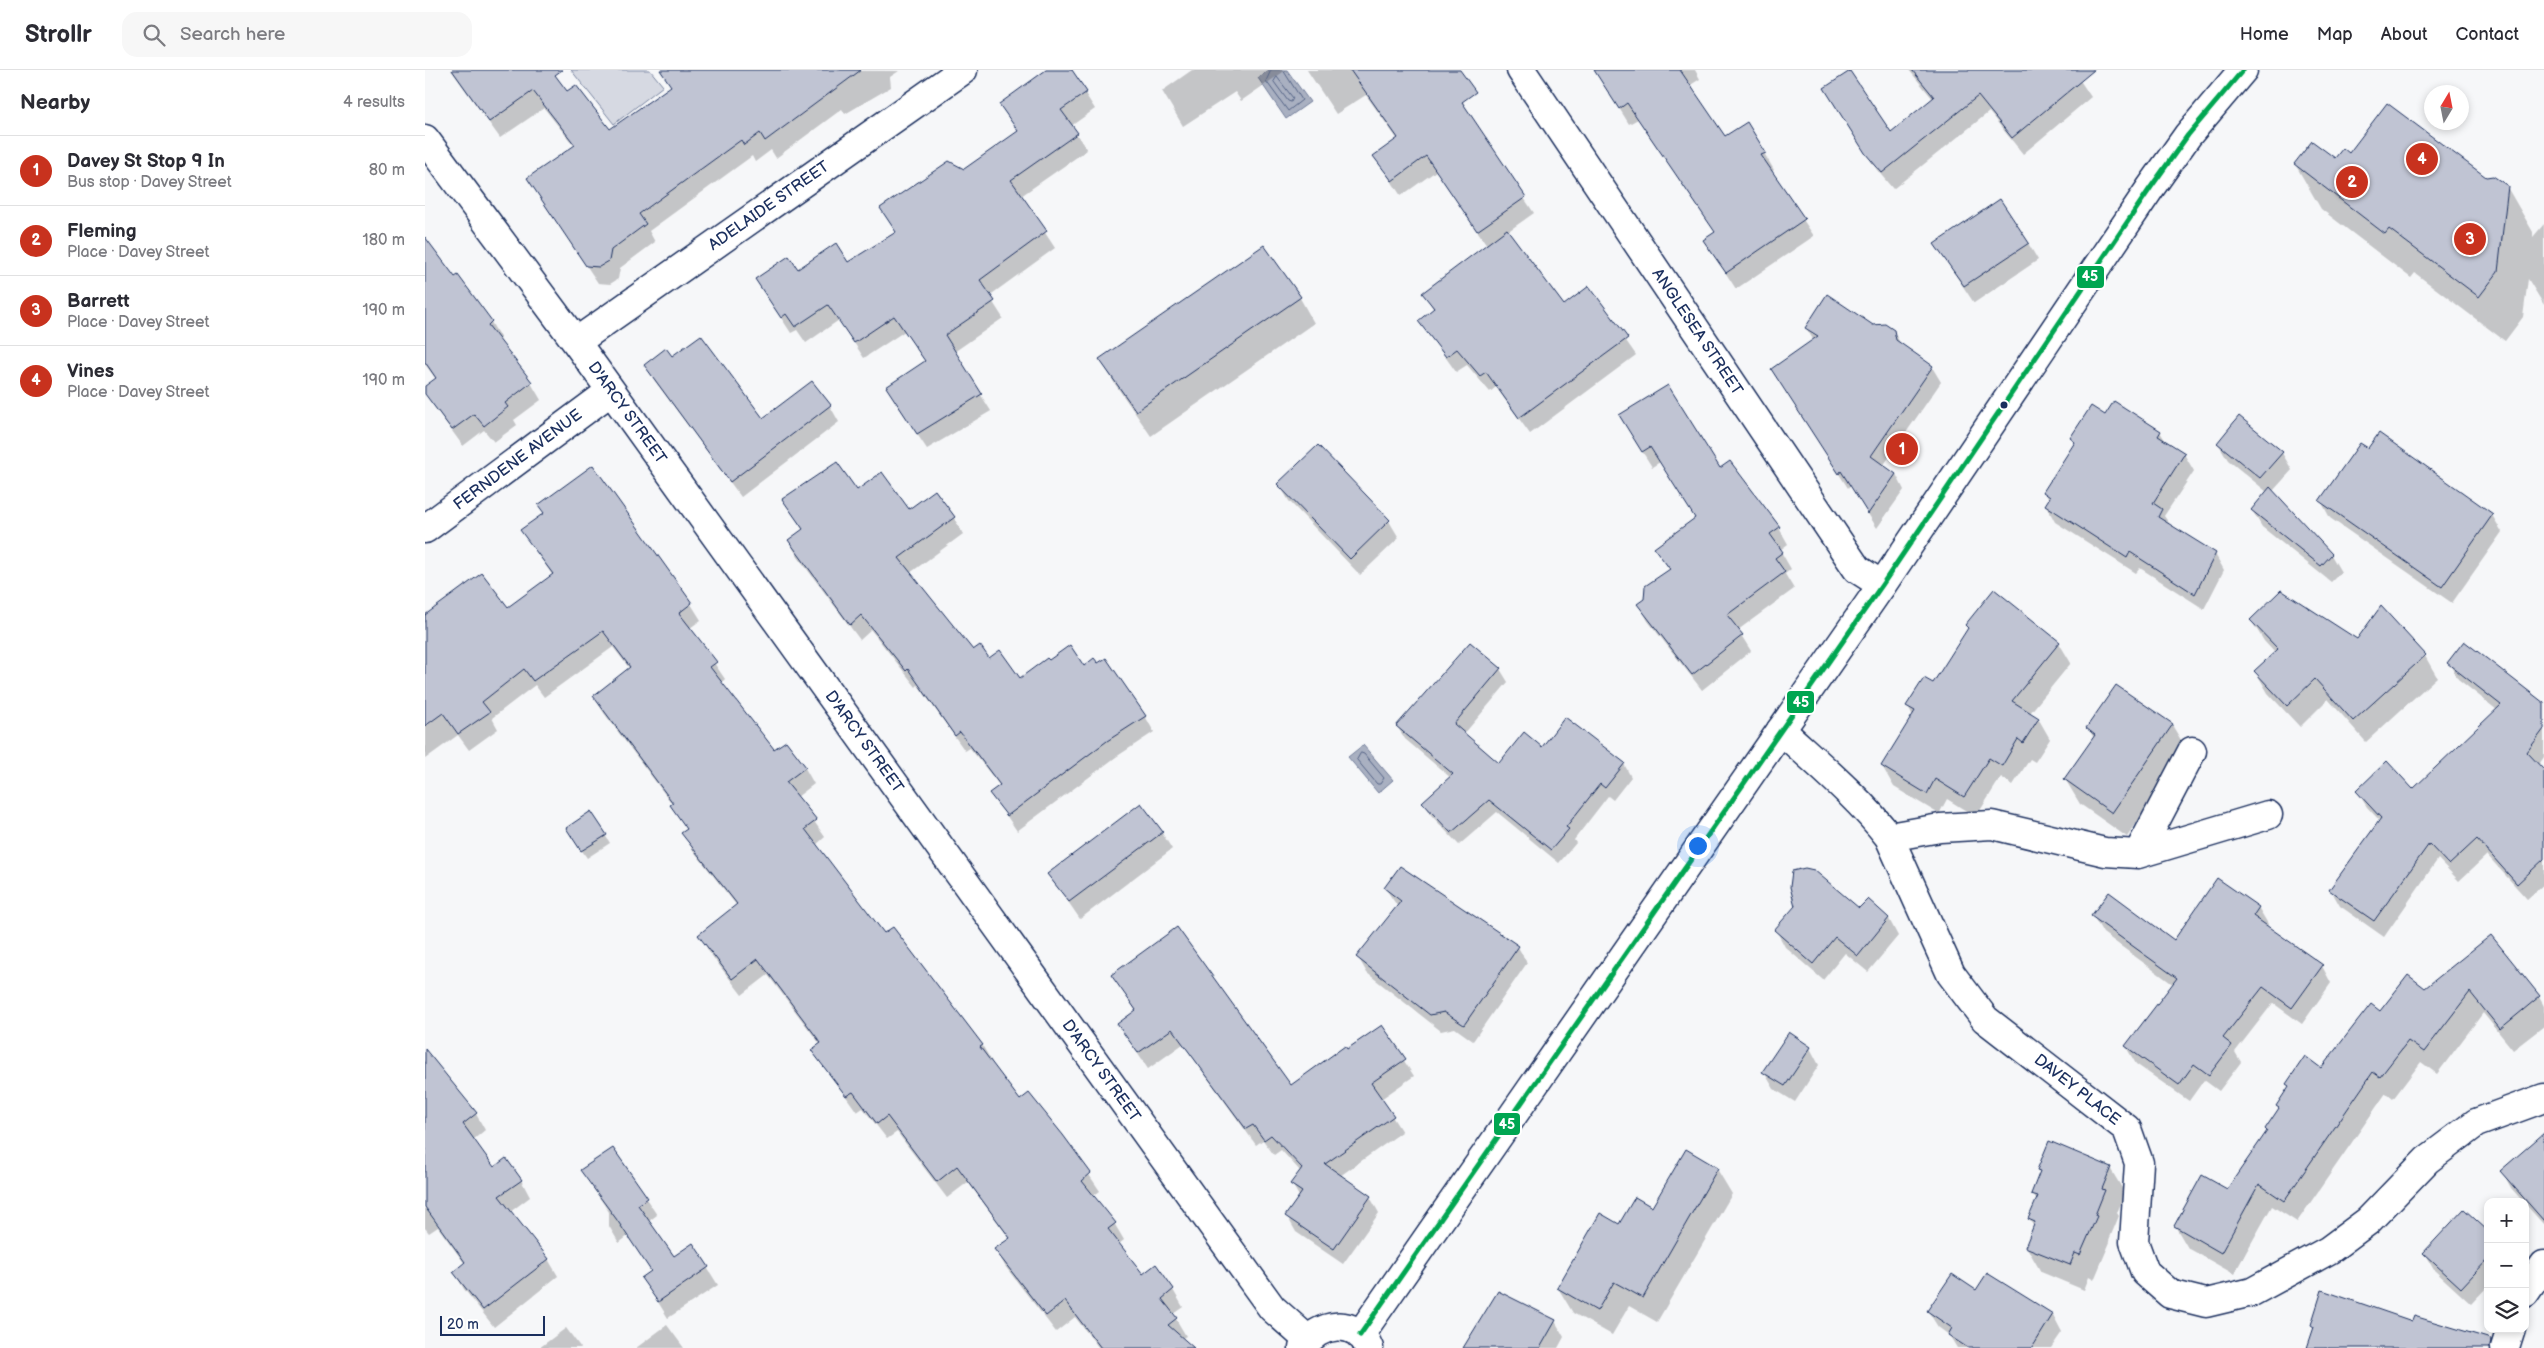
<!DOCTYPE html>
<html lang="en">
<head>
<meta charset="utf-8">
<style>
  body { margin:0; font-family:"Balsamiq Sans",sans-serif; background:#f7f7f7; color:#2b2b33 }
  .controls { position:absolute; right:15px; bottom:15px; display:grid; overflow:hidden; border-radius:10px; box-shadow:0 2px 8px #0003 }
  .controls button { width:45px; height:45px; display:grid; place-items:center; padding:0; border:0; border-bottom:1px solid #e1e1e2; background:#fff; color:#2b2b33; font:25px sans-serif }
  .compass { position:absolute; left:1999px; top:15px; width:45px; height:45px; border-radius:50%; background:#fff; box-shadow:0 2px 8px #0003; rotate:10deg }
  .scale { position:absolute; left:15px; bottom:12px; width:105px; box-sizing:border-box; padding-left:5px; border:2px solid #1b2f5e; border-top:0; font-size:14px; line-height:18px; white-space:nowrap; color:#1b2f5e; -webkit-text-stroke:4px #fff; paint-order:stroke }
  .you { position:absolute; left:1272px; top:775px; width:18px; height:18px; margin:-12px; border:4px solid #fff; border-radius:50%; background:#1a73e8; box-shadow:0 0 0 8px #1a73e833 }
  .badge { display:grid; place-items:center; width:32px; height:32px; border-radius:50%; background:#c8321e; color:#fff; font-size:16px; font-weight:700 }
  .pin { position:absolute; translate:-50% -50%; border:2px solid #fff; box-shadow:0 1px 5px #0006 }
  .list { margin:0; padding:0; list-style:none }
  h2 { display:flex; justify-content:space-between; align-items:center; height:65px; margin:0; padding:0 20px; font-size:21px }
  h2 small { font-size:16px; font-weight:400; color:#7c7c81 }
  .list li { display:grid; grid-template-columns:32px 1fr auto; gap:15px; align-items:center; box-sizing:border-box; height:70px; padding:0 20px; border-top:1px solid #e1e1e2 }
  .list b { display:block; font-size:19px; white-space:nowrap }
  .list p { margin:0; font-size:16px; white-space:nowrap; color:#7c7c81 }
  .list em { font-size:16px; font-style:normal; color:#7c7c81 }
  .icon { flex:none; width:28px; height:28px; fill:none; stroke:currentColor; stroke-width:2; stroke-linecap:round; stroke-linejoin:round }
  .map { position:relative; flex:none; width:2119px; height:1278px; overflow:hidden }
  header { display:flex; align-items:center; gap:30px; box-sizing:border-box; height:70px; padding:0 25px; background:#fff; border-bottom:1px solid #e1e1e2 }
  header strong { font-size:24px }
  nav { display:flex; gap:28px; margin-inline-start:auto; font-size:18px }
  .search { width:350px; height:45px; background:#f7f7f7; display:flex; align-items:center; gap:12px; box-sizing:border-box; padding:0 18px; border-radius:15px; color:#7c7c81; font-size:19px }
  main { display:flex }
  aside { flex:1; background:#fff }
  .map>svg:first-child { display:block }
  .green { fill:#d6d9e2; stroke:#7884a0 }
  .water { fill:#a9b0c1; stroke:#707c99 }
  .shadow { fill:#0003 }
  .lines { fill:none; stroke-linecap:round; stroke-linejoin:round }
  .shore { stroke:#546386; stroke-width:1 }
  .building { fill:#c0c4d3; stroke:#1b2f5e }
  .minor-casing { stroke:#1b2f5e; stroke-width:31 }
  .primary-casing { stroke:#1b2f5e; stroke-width:31 }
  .minor { stroke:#fff; stroke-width:28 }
  .primary { stroke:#fff; stroke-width:28 }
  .bus-1-casing { stroke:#fff; stroke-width:9 }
  .bus-1 { stroke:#00a651; stroke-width:5 }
  .bus-dot { fill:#1b2f5e; stroke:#fff; stroke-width:2 }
  .labels { text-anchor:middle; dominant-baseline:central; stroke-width:4; stroke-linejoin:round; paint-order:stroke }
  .street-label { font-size:16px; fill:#1b2f5e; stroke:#fff }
  .line-badge { stroke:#fff; stroke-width:2 }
  .badge-label { font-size:14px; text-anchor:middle; font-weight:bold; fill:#fff }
</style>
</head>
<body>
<header>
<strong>Strollr</strong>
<div class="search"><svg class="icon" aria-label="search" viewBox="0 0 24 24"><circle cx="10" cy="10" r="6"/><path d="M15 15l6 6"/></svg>Search here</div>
<nav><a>Home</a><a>Map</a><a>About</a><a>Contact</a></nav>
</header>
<main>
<aside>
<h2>Nearby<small>4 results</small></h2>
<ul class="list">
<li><span class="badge">1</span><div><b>Davey St Stop 9 In</b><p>Bus stop · Davey Street</p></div><em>80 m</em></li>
<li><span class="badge">2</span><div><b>Fleming</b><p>Place · Davey Street</p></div><em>180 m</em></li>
<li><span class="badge">3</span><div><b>Barrett</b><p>Place · Davey Street</p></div><em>190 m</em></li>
<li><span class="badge">4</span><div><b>Vines</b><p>Place · Davey Street</p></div><em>190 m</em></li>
</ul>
</aside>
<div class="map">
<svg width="2119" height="1278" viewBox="0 0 2119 1278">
  <rect width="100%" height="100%" fill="#f6f7f9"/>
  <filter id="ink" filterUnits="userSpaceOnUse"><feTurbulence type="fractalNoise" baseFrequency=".02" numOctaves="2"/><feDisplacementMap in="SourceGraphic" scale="10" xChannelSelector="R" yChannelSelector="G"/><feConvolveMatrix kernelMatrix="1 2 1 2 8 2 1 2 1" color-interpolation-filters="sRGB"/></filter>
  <g filter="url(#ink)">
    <path class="green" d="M146 0H225L238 16 189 54Z"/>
    <path class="water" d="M844 0H862L885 32 861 49 833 8Z
      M938 675 968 710 953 723 923 687Z"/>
    <path class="shadow" d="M26 0H125L142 23 185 61 247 16 263 0 474 1 465 7 466 17 420 44 417 39 351 88 346 80 330 92 327 86 224 161 230 172 195 198 193 209 185 214 173 213 103 108 150 77 119 38 75 68Z
      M623 0H645L670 39 646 56 662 80 596 126 630 178 564 226 578 248 529 282 566 341 502 379 472 334 501 292 480 261 439 288 414 250 381 273 372 260 366 263 331 209 423 194 472 163 456 138 539 101 594 62 576 34Z
      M767 0H861L816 31 810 22 758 56 737 21Z
      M882 0H1026L1043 44 1109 143 1082 162 1138 236 1164 218 1211 285 1105 364 1071 317 1065 322 1042 295 1031 302 995 251 1009 240 999 223 1062 175 1011 101 976 126 950 86 973 70 941 25 911 44Z
      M1179 0H1270L1275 9 1264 16 1299 68 1339 83 1349 100 1346 102 1389 166 1311 219 1280 171 1291 163 1213 49 1204 54 1186 25Z
      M1484 0H1648L1666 27 1598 84 1564 42 1468 119 1452 100 1410 35 1466 64 1508 29Z
      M1925 85 2060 108 2082 117 2108 162V167L2119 154V235L2103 209 2098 247 2080 271 1990 203 1986 208 1896 139 1870 94 1910 89Z
      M0 169 30 209 33 207 66 252 76 269 73 271 106 313 116 330 89 350 92 355 69 372 59 360 38 376 0 324V317L11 309 0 294Z
      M1603 173 1613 190 1549 233 1510 174Z
      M875 228 889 253 726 366 690 314 675 289Z
      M1448 257 1468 261 1477 276 1507 297 1516 312 1458 396 1471 404 1479 420 1452 458 1425 415 1423 418 1357 315 1389 271 1381 258Z
      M247 287 337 350 405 336 414 352 316 427 230 311 220 295Z
      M1680 347 1735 362 1742 373 1759 384 1769 401 1739 446 1746 456 1790 484 1799 500 1779 539 1715 498 1711 503 1630 452 1621 435 1624 430 1620 422 1650 375 1647 368Z
      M1205 362 1295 399 1354 458 1363 474 1355 480 1366 499 1360 504 1369 519 1313 560 1326 581 1277 620 1223 551 1214 534 1245 501 1231 478 1271 449 1235 392 1227 397Z
      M1954 365 2067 445 2077 462 2027 533 1905 448 1896 431 1943 380Z
      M1793 373 1857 383 1867 400 1848 421 1906 485 1916 502 1906 512 1837 457 1827 440 1842 422 1803 390Z
      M168 397 266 534 276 550 265 558 300 609 296 613 349 681 380 698 389 714 372 727 400 767 391 775 458 865 557 975 567 992 565 993 595 1031 637 1065 675 1121 668 1126 689 1153 699 1170 694 1174 718 1206 730 1196 748 1220 758 1237 748 1244 761 1266 756 1269 767 1278H674L650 1247 631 1262 580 1196 571 1179 585 1169 543 1112 522 1128 472 1062 462 1069 438 1038 432 1042 388 980 395 974 343 905 317 925 284 882 275 865 312 836 268 780 258 763 262 760 248 735 179 643 169 627 205 599 188 577 119 627 110 615 67 648 73 659 44 680 33 665 0 689V547L83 539 128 506 97 461 120 444Z
      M854 414 964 451 974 468 935 505 864 431Z
      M431 422 484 441 510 422 529 448 538 464 485 503 548 582 594 610 624 592 659 597 720 646 729 662 691 687 592 761 566 723 575 716 545 678 540 681 493 615 491 617 446 560 435 570 373 487 364 471 378 460 359 430Z
      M1956 538 2000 586 2012 607 1941 672 1903 629 1875 657 1843 623 1831 602 1850 583 1839 571 1826 550 1933 571Z
      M1541 555 1634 573 1646 593 1605 643 1613 648 1625 669 1610 692 1605 689 1588 715 1576 707 1551 747 1522 729 1514 744 1469 717 1457 696 1488 646 1483 636 1508 615 1544 559Z
      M1045 574 1075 599 1083 612 1039 664 1074 694 1117 679 1199 694 1206 707 1188 730 1183 726 1149 770 1151 773 1134 793 1072 742 1034 775 1006 745 999 732 1026 708 980 669 972 656Z
      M2024 593 2119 635V687L2113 696 2119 702V814L2102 829 2062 785 2034 811 2013 789 1959 867 1915 836 1906 820 1955 751 1942 737 1932 721 1988 720 2072 640 2033 609Z
      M1691 617 1747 655 1762 680 1702 767 1655 734 1640 709 1669 668 1663 658Z
      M737 763 747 779 655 849 624 804Z
      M180 765 185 773 162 788 147 766Z
      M960 818 1093 877 1102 893 1048 971 1030 958 1016 961 942 903 933 887 973 837Z
      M1443 831 1464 849 1473 866 1443 902 1420 883 1398 910 1360 877 1351 860 1435 840Z
      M1833 837 1843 854 1842 857 1897 896 1906 913 1877 954 1848 933 1810 982 1816 992 1794 1021 1779 1010 1764 1031 1711 994 1701 977 1749 915 1678 863 1668 846 1749 872Z
      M2065 867 2114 927 2119 936V956L2088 980 2058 943 2012 1004 1996 992 1968 1029 1961 1023 1872 1152 1847 1136 1809 1204 1763 1178 1750 1156 1803 1120 1843 1062 1854 1040 1852 1036 1865 1018 1862 1014 1897 999 1955 943 2000 919Z
      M687 905 866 1016 956 956 989 1006 956 1029 977 1062 915 1106 945 1127 954 1143 918 1194 871 1162 862 1146 875 1128 867 1114 876 1102 856 1080 849 1085 838 1070 831 1075 758 974 723 999 693 954 711 941Z
      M1385 978 1394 995 1370 1032 1349 1019 1339 1002Z
      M0 1008 51 1044 60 1060 48 1070 69 1098 96 1110 105 1127 85 1142 123 1189 133 1206 69 1257 39 1219 29 1202 40 1194 13 1157 4 1163 0 1158Z
      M2119 1067V1155L2086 1118 2077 1101Z
      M188 1079 232 1145 224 1151 249 1187 268 1175 293 1215 243 1248 218 1208 227 1202 203 1166 194 1173 184 1156V1142L157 1101Z
      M1685 1098 1700 1123 1692 1143 1694 1146 1684 1170 1685 1172 1669 1210 1664 1207 1659 1220 1616 1202 1601 1176 1609 1157 1604 1149 1612 1131 1608 1124 1616 1104 1614 1100Z
      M1292 1099 1307 1124 1232 1252 1204 1236 1187 1265 1148 1243 1133 1218 1195 1155 1228 1139Z
      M2063 1163V1216L2046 1234 2009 1200 1999 1183Z
      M1563 1204 1628 1245 1637 1262 1626 1278H1532L1524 1265 1513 1257 1503 1241 1551 1222Z
      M1073 1222 1130 1251 1139 1267 1133 1278H1040Z
      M242 1255 259 1278H211Z
      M141 1258 156 1278H114Z"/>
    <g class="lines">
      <path class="shore" d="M846 0 841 11 863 41 877 30 858 0
        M852 7 868 28 866 32 863 31 849 12Z
        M936 683 939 684 959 708 955 714H952L932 690Z"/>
    </g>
    <path class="building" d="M27 0H137L130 5 142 21 151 15 185 59 246 16 235 0H436L340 71 335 63 319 75 316 70 214 144 221 154 186 180 184 191 174 197 161 196 102 108 150 75 108 21 64 52Z
      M621 0H647L662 22 636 40 653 63 586 110 622 161 555 210 570 231 520 265 557 324 492 364 461 317 500 291 469 246 429 273 403 235 370 257 361 244 356 248 330 209 364 186 373 199 411 173 423 192 471 162 455 138 524 91 539 99 593 61 574 34Z
      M925 0H1035L1051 22 1037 32 1101 127 1052 161 1001 86 967 111 948 86 973 68Z
      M1169 0H1255L1300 66 1322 52 1341 83 1336 85 1380 149 1301 203 1278 170 1290 162 1202 33 1194 39Z
      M1487 0H1669L1587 68 1553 26 1457 103 1440 83 1399 18 1425 1 1466 62 1509 27Z
      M1962 33 2061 107 2068 106 2083 116 2073 202 2054 227 1964 159 1960 164 1869 94 1887 71 1910 88 1918 78 1924 83Z
      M1575 129 1604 173 1539 216 1509 174Z
      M1082 159 1139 235 1164 216 1203 268 1094 348 1061 302 1055 306 1032 279 1021 287 993 251 1009 238 997 223Z
      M0 167 30 207 33 205 67 251 63 255 107 312 80 333 83 337 59 356 49 344 27 360 0 324V316L11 308 0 292Z
      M839 175 876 227 711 341 674 289Z
      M1402 224 1448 255 1460 254 1469 260 1471 270 1508 296 1446 386 1471 404 1443 444 1416 401 1414 404 1346 299 1393 266 1380 258Z
      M276 265 338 348 387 311 406 335 305 412 219 295 241 278 247 286Z
      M1243 315 1295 398 1305 391 1355 457 1345 464 1358 482 1350 488 1360 502 1302 545 1318 565 1267 605 1212 534 1219 529 1220 516 1245 499 1229 478 1270 448 1225 377 1217 382 1194 345Z
      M1689 331 1736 361 1733 366 1760 383 1728 433 1737 439 1733 447 1791 483 1770 524 1705 482 1702 488 1620 435 1625 427 1618 422 1650 372 1645 368 1666 336 1680 345Z
      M1814 346 1858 382 1835 408 1792 373Z
      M1954 363 2068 444 2017 517 1894 431 1935 373 1943 378Z
      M893 375 965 450 925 489 852 414Z
      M412 392 432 420 457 402 484 439 510 420 530 447 474 488 548 580 555 575 564 588 575 580 595 608 622 588 624 590 645 575 659 596 669 588 673 593 681 588 721 646 682 671 582 746 564 723 575 715 535 662 530 666 483 599 481 601 436 545 425 555 363 470 378 459 357 429Z
      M168 395 267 533 254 543 292 592 285 597 349 679 361 671 381 697 361 712 392 750 380 759 459 863 468 857 558 975 555 977 595 1030 604 1023 638 1065 666 1103 657 1111 691 1153 683 1159 718 1204 731 1194 749 1219 737 1229 752 1248 743 1255 769 1278H676L640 1231 621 1246 569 1179 585 1168 532 1096 512 1112 462 1046 452 1054 428 1022 421 1026 386 980 396 973 333 889 307 909 273 865 312 834 256 763 262 759 245 735 248 733 168 626 205 597 178 561 108 611 99 599 57 632 65 642 33 664 18 643 0 656V545L57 503 83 537 128 504 95 460 119 443 113 435Z
      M1845 417 1907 484 1896 496 1826 440Z
      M1569 519 1635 572 1587 631 1614 648 1598 673 1593 669 1577 696 1564 688 1539 727 1510 709 1502 724 1456 696 1490 641 1481 636 1499 608 1508 613 1543 558 1540 555Z
      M1856 520 1932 569 1956 536 2001 585 1928 651 1890 609 1862 636 1829 601 1853 579 1825 550Z
      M2039 571 2119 633V659L2102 682 2119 700V789L2092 814 2052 769 2024 795 2004 774 1949 851 1904 820 1956 748 1931 721 1962 691 1988 719 2076 635 2022 593Z
      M1045 572 1076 598 1029 654 1074 693 1099 662 1117 677 1140 647 1200 693 1180 718 1175 714 1141 757 1144 759 1126 780 1064 730 1026 763 997 732 1028 704 971 656Z
      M1691 615 1748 654 1687 743 1639 709 1670 665 1661 658Z
      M716 733 738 762 644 832 622 804Z
      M166 741 182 765 156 781 141 758Z
      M975 796 1094 876 1039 955 1019 942 1005 945 931 887 976 831 959 818Z
      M1380 798 1389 800 1434 838 1443 829 1464 848 1433 886 1410 867 1388 894 1349 860 1370 836 1365 817 1367 801Z
      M1792 808 1834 837 1828 846 1898 895 1867 938 1838 917 1798 968 1807 975 1784 1005 1769 994 1754 1015 1700 976 1752 908 1666 846 1684 822 1749 870Z
      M752 857 866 1015 920 976 922 979 957 955 981 989 946 1013 969 1046 900 1094 946 1126 909 1179 860 1146 877 1122 865 1114 877 1098 846 1065 839 1070 828 1055 821 1059 747 959 713 983 692 954 711 940 686 905Z
      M2066 865 2115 926 2075 959 2045 922 1999 982 1983 971 1955 1007 1948 1002 1859 1131 1834 1114 1796 1183 1749 1156 1777 1105 1802 1119 1842 1061 1840 1059 1854 1038 1851 1036 1864 1016 1861 1014 1880 986 1896 998 1946 934 1955 941 1983 905 2000 918Z
      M1364 962 1386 977 1360 1016 1337 1002Z
      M0 979 52 1043 38 1054 69 1097 81 1088 97 1110 74 1126 124 1189 58 1240 28 1202 40 1192 0 1137Z
      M2119 1063V1151L2075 1101Z
      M1624 1071 1686 1097 1677 1119 1680 1120 1670 1145 1672 1146 1655 1185 1650 1183 1645 1195 1600 1177 1610 1152 1603 1149 1613 1126 1606 1124 1615 1101 1612 1100Z
      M188 1078 223 1128 213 1135 249 1186 268 1173 284 1197 233 1232 216 1208 226 1201 192 1150 155 1100Z
      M1261 1079 1293 1098 1218 1228 1189 1212 1172 1241 1132 1218 1175 1143 1194 1154 1210 1127 1227 1137Z
      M2039 1139 2063 1161V1189L2036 1218 1998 1183Z
      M1562 1203 1628 1244 1607 1278H1543L1523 1265 1527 1258 1502 1241 1527 1204 1551 1220Z
      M1897 1220 1987 1251 1989 1246 2066 1269 2065 1278H1882L1889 1257 1886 1255Z
      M1073 1221 1131 1250 1115 1278H1038Z"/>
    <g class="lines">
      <g class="minor-casing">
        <path id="minor" d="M1096 0 1432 499 1457 515
          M0 69 151 272 847 1238 883 1270
          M151 272 538 0
          M0 459 186 321
          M1356 660C1393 694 1433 727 1464 767L1526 904 1560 949 1702 1059 1714 1093 1709 1172 1720 1202 1745 1224 1781 1233 1827 1222 1904 1180 1943 1151 2002 1090 2051 1053 2119 1028
          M1464 767 1515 758 1567 755 1680 782 1713 784 1843 745
          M1713 784 1767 681
          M2100 1223 2119 1195
          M2080 1278 2086 1259"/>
      </g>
      <g class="primary-casing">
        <path id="primary" d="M935 1265 1457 515 1726 117 1763 65 1818 0
          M878 1278C892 1252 932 1247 944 1278"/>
      </g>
      <use href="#minor" class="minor"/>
      <use href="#primary" class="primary"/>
      <g class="bus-1-casing">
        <path id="bus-1" d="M935 1265 1457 515 1726 117 1763 65 1818 0"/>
      </g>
      <use href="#bus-1" class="bus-1"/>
    </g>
  </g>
  <circle class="bus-dot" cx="1579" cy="335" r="4.5"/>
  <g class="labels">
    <g class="street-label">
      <text transform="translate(344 136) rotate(-35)">ADELAIDE STREET</text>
      <text transform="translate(1272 262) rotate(56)">ANGLESEA STREET</text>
      <text transform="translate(202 343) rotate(54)">D'ARCY STREET</text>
      <text transform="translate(93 390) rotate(-37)">FERNDENE AVENUE</text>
      <text transform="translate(439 672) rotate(54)">D'ARCY STREET</text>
      <text transform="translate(676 1001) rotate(54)">D'ARCY STREET</text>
      <text transform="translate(1652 1020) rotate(38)">DAVEY PLACE</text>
    </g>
  </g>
  <g class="line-badge">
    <rect x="1651" y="195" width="29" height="24" rx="5" fill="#00a651"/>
    <rect x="1361" y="620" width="29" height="24" rx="5" fill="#00a651"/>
    <rect x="1068" y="1042" width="28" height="24" rx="5" fill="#00a651"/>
  </g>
  <g class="badge-label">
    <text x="1665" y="211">45</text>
    <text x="1376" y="637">45</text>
    <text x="1082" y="1059">45</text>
  </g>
</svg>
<div class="controls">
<button>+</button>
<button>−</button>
<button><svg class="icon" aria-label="layers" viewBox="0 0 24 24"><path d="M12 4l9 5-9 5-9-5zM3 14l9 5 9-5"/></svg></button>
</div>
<svg class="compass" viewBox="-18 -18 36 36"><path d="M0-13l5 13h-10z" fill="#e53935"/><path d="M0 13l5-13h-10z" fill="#7c7c81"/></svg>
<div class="scale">20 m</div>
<div class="you"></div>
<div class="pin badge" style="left:1477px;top:379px">1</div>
<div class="pin badge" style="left:1927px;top:112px">2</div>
<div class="pin badge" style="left:2045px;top:169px">3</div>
<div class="pin badge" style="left:1997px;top:89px">4</div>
</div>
</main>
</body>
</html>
